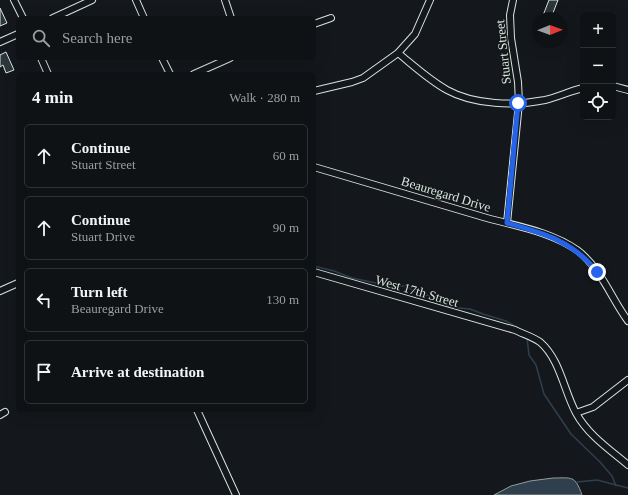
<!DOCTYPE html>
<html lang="en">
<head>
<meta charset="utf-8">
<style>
  body { margin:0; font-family:Georgia,serif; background:#181b1e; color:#f1f3f6 }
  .controls { position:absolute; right:12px; top:12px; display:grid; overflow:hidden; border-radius:6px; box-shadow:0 4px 16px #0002 }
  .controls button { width:36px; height:36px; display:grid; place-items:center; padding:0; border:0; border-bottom:1px solid #2f3234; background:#0f1215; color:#f1f3f6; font:20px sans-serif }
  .compass { position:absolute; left:532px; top:12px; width:36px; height:36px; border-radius:50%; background:#0f1215; box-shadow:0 4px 16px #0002; rotate:89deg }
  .stop { position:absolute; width:12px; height:12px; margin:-9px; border:3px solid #2563eb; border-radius:50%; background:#fff }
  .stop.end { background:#2563eb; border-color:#fff; box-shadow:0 1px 4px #0008 }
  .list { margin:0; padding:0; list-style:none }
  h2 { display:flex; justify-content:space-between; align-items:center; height:52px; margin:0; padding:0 16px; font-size:17px }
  h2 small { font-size:13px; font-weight:400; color:#9b9ea0 }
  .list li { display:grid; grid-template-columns:26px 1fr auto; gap:12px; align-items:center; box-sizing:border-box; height:64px; margin:0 8px 8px; padding:0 8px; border:1px solid #2f3234; border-radius:6px }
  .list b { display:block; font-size:15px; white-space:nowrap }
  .list p { margin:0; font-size:13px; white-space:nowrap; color:#9b9ea0 }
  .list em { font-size:13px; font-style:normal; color:#9b9ea0 }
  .icon { flex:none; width:22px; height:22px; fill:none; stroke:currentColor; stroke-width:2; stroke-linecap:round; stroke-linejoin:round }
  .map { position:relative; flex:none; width:628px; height:495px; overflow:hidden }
  .search { position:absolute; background:#0f1215; box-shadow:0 4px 16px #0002; left:16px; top:16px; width:300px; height:44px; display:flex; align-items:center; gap:10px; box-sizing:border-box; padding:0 14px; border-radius:6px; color:#9b9ea0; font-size:15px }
  .panel { position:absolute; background:#0f1215; box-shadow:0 4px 16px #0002; left:16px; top:72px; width:300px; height:340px; border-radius:6px }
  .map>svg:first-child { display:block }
  .water { fill:#2f3f4d; stroke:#939e99 }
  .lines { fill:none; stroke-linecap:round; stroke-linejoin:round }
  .stream { stroke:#2f3f4d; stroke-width:1.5 }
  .building { fill:#2c363c; stroke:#d8e6dc }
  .minor-casing { stroke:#d8e6dc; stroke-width:8 }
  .minor { stroke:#14181c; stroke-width:6 }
  .route { stroke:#2563eb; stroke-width:5 }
  .labels { text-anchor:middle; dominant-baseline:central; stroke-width:3; stroke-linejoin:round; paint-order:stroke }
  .street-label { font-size:13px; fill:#d8e6dc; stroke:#14181c }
</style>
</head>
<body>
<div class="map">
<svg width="628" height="495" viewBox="0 0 628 495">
  <rect width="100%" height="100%" fill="#14181c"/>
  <path class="water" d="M553 478C572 478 575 475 582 495H494L511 486 530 481Z"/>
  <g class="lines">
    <path class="stream" d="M314 266 334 271 352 278 390 286H407L418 294 431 296 449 307 470 309 483 314 506 321 522 330
      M527 338 529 355 536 365 544 394 571 434 600 462 612 476 616 486
      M577 482 597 480 628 488"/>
  </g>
  <path class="building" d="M549 0H558L551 18H542Z
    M0 8 7 23 0 26Z
    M6 52 14 70 6 73 3 65 0 67V55Z"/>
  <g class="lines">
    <g class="minor-casing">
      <path id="minor" d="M14 0 23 18
        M136 0 144 18
        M225 0 231 18
        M53 18 92 0
        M314 24 331 18
        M0 42 18 34
        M398 53C414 66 429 80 447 90 474 105 515 106 545 100 558 97 570 91 583 88
        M41 58 48 74
        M162 58 170 74
        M194 74 230 58
        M613 86 628 90
        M314 91 352 82 363 78 398 53 415 34 430 0
        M314 167C370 183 425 200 480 216 513 226 548 230 577 250 601 268 611 298 628 321
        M507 223 519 103 518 82 511 38 510 15 513 0
        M314 272 515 330C523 334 533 337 540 342 560 359 564 391 576 413 588 435 609 449 628 465
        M0 291 18 283
        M197 410 236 495
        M576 413 593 407 628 380
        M0 415 5 412"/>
    </g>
    <use href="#minor" class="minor"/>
  </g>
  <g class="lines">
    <path class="route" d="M518 103 507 223C543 233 573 241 597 272"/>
  </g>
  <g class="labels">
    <g class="street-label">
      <text transform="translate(503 52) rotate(-96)">Stuart Street</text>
      <text transform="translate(446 194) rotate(17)">Beauregard Drive</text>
      <text transform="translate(417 291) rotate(16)">West 17th Street</text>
    </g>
  </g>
</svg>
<div class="controls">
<button>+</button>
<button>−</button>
<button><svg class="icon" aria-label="locate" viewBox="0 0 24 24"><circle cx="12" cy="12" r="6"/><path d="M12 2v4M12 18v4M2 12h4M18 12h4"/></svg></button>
</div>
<svg class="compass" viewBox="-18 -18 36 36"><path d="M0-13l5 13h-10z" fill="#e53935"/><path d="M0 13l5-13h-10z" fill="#9b9ea0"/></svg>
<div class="stop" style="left:518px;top:103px"></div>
<div class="stop end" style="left:597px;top:272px"></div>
<div class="search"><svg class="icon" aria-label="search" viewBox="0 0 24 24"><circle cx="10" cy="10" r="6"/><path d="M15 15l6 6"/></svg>Search here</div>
<section class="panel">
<h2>4 min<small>Walk · 280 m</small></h2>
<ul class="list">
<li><svg class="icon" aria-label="ahead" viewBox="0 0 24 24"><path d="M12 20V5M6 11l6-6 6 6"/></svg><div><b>Continue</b><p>Stuart Street</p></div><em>60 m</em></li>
<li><svg class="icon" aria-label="ahead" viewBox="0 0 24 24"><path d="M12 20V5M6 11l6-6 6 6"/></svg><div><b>Continue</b><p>Stuart Drive</p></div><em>90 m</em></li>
<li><svg class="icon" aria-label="left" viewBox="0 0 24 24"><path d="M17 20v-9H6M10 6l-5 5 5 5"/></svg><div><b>Turn left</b><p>Beauregard Drive</p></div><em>130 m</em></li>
<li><svg class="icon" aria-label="arrive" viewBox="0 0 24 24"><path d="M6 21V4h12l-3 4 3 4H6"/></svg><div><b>Arrive at destination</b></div></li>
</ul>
</section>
</div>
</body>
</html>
